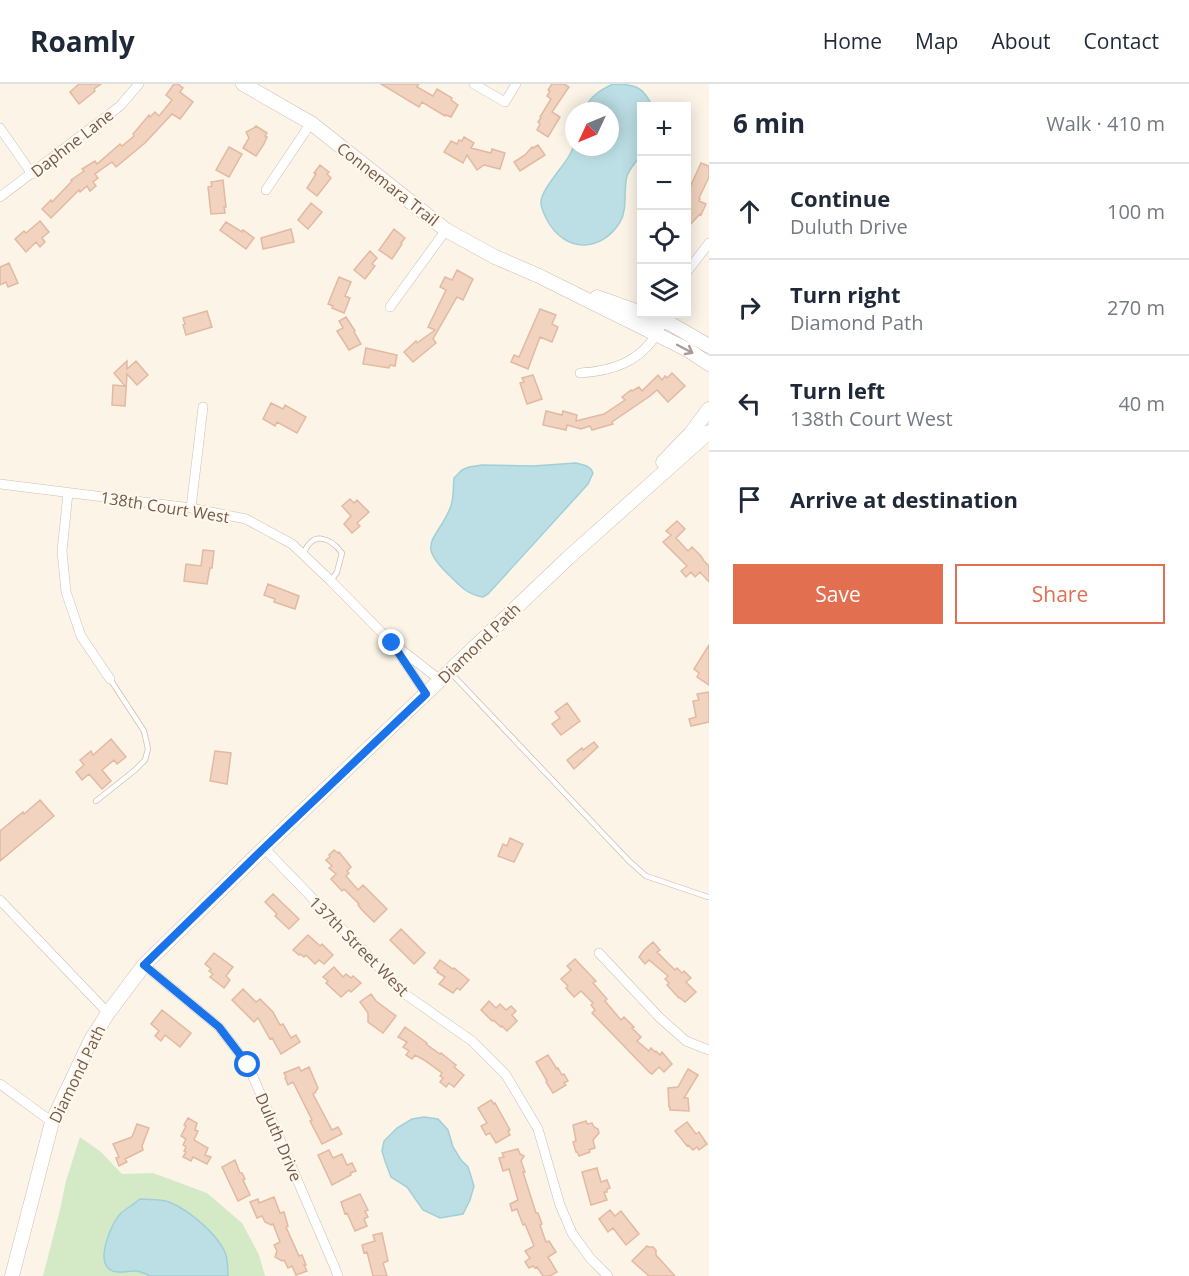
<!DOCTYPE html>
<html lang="en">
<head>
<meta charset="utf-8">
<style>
  body { margin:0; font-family:"Open Sans",sans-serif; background:#f2f2f3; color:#1f2937 }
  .controls { position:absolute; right:18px; top:18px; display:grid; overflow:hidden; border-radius:0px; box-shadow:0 3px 15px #0003 }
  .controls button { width:54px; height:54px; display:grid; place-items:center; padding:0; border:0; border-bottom:2px solid #e0e1e3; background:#fff; color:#1f2937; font:30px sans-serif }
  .compass { position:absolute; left:565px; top:18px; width:54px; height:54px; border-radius:50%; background:#fff; box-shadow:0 3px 15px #0003; rotate:226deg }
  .stop { position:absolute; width:18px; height:18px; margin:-14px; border:4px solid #1a73e8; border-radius:50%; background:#fff }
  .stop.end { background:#1a73e8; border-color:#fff; box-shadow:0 2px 6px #0008 }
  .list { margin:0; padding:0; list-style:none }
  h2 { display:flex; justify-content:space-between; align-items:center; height:78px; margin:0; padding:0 24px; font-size:26px }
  h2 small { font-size:20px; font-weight:400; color:#747a83 }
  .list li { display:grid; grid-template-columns:39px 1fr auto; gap:18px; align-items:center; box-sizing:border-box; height:96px; padding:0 24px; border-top:2px solid #e0e1e3 }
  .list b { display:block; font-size:22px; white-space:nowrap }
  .list p { margin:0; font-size:20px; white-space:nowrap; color:#747a83 }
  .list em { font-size:20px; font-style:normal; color:#747a83 }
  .actions { display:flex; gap:12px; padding:18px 24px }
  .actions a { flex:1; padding:14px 0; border:2px solid #e27050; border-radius:0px; text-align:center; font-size:21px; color:#e27050 }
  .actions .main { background:#e27050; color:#fff }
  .icon { flex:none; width:33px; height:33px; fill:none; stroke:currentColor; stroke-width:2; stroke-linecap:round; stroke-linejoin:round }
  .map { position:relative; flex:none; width:709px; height:1192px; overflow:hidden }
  header { display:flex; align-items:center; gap:36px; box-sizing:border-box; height:84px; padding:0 30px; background:#fff; border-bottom:2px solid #e0e1e3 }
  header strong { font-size:28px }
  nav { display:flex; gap:33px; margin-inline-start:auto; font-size:21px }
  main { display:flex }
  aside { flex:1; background:#fff }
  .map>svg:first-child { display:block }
  .green { fill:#d4e9c5 }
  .water { fill:#bcdfe5; stroke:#a2cfd7; stroke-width:1.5 }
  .building { fill:#f1d3bf; stroke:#e3b9a0; stroke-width:1.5 }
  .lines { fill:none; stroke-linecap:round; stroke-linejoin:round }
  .lane-casing { stroke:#cfbeb0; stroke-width:6 }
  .street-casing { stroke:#cfbeb0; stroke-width:10 }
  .secondary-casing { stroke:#d2beae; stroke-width:15 }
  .lane { stroke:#fff; stroke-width:4.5 }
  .street { stroke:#fff; stroke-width:9 }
  .secondary { stroke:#fff; stroke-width:14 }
  .oneway { stroke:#ac9c94 }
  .route { stroke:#1a73e8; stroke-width:8 }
  .labels { text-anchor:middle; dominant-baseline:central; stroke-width:4.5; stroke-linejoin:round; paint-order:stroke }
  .street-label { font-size:16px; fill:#755a4c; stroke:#fef8ed }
</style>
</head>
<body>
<header>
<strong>Roamly</strong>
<nav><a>Home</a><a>Map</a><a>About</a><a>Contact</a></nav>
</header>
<main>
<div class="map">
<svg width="709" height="1192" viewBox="0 0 709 1192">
  <rect width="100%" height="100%" fill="#fcf4e7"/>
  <path class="green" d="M80 1053 101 1068 122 1090 153 1089 207 1109 242 1139 259 1171 265 1192H43L60 1126 66 1097Z"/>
  <path class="water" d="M613 0C634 0 643 2 652 22H642C642 32 644 62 641 69 638 77 630 83 627 92 623 107 628 125 620 138 601 169 565 169 547 136 545 132 541 124 541 119 540 107 563 83 569 72 572 68 573 64 574 59V63H610V27H584C589 13 600 6 613 0Z
    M576 379C583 381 590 381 593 389L588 400 488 510 483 513C469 511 462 504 452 494 413 458 437 458 451 422 454 413 453 403 454 394L462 386 469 383 482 381 533 382Z
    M424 1033 438 1035 448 1046 453 1063 461 1076 468 1083 474 1102 470 1116 463 1130 440 1134 423 1126 407 1103 391 1093 385 1077 382 1067 384 1057 397 1044 412 1035Z
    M140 1115C149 1116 160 1115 169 1118 189 1126 216 1149 225 1168 228 1176 228 1184 228 1192H150C146 1190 142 1188 137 1187 129 1186 116 1191 109 1185 96 1174 112 1139 121 1129 127 1124 134 1120 140 1115Z"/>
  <path class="building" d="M79 0H101L94 5 95 7 79 20 70 8Z
    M174 0H178L183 4 180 8 193 18 180 35 172 30 145 59 116 83 112 78 95 90 98 94 93 98 96 102 90 107 87 102 80 108 79 106 51 134 42 125 51 116 52 118 72 97 71 96 84 87 82 85 95 77 97 80 120 60 122 62 134 52 133 50 149 31 150 33 155 28 159 32 172 16 166 11Z
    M381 0H419L417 3 433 12 437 5 452 14 451 16 458 21 451 33 446 31 445 32 422 18 419 23Z
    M552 0H564L569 3 552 28 560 33 548 53 537 46 540 40 538 38 541 34 540 33 551 15 547 12 550 7 548 6Z
    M256 42 267 49 265 52 267 53 264 60 256 72 243 64 249 54 246 48 254 44Z
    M464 53 474 59 471 64 491 69 492 65 505 69 500 85 484 81 477 86 467 71 463 79 444 68 451 57 457 60 459 56 462 57Z
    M538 61 545 71 520 87 514 78 525 71 532 63 533 64Z
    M229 63 242 70 229 93 216 86Z
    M701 79 709 82V93L699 114 700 115 699 117 706 120 701 131 700 130 687 144V110Z
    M320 81 329 88 327 90 331 94 317 112 307 104 316 90 314 89Z
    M223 96 226 123H224L225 129 211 130 208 103 212 102 211 98Z
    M311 119 322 128 308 145 298 136Z
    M40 137 49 148 42 154 45 158 40 163 36 158 26 168 15 155 24 147 26 149Z
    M226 138 242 148 243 146 254 154 246 165 220 146Z
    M291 145 294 158 263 165 261 154Z
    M394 145 405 154 401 159 402 160 392 175 379 166Z
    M370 167 377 174 372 180 375 182 365 195 354 186Z
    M9 179 18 199 8 203 6 198 0 201V183Z
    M457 186 473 195 463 216 457 213 433 255 436 259 413 278 404 268 416 257 417 259 435 246 428 243 446 206 440 203 445 193 452 196Z
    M339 193 351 198 345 212 350 214 344 229 332 224 333 222 328 220Z
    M540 225 556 231 552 240 558 243 552 258 540 253 528 285 511 278 514 271 519 273Z
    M207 227 212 243 186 251 183 241 185 240 183 234Z
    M346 233 355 247 354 248 361 260 349 266 337 247 343 244 339 237Z
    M366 264 397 271 395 282 390 281 389 284 363 280Z
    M127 277V285L136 277 148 291 137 301 127 290 125 322 112 321 113 301 125 302 114 289Z
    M672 289 685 302 668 318 657 306 650 312 612 338 613 340 592 346 590 342 581 345 567 341 566 346 543 341 546 327 562 331 563 327 577 331 576 337 604 330 625 316 622 313 631 306 632 307 639 303 642 307 658 291 662 296 665 292 667 294Z
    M533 291 542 315 527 320 520 299 524 298 522 294Z
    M271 319 283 325 285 321 306 333 297 349 277 338 275 342 263 335Z
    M350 415 354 419 357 416 369 428 357 439 360 442 352 449 344 440 351 432 342 422Z
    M677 437 685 445 676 454 688 467 692 463 701 472 704 477 709 482V498L700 488 695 493 691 488 686 493 681 487 687 482 663 458 671 451 666 447Z
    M203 466 214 467 212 484H210L207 500 184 497 186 480 201 482Z
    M268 500 299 512 295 525 274 518 275 515 264 511Z
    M709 561V601L697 593 699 589 694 585Z
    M709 608V638L691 642 689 635 696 633 693 617 699 616 697 610Z
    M567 619 580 637 561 651 552 640 560 634 555 628Z
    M111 655 126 673 117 680 114 676 102 686 111 697 102 705 89 690 82 696 76 688 84 681 80 676 91 667 93 671Z
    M594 658 598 663 574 685 567 676 582 664 583 666Z
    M215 667 231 669 227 700 210 697Z
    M40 716 54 732 0 777V747L23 728 24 730Z
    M510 754 523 760 514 778 498 772 503 760 507 762Z
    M334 766 338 769 339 768 351 783 347 787 349 789 346 792 358 806 363 801 387 825 374 838 362 826 358 821 359 820 344 805 342 807 331 795 336 790 329 784 332 782 326 776 330 773 329 771Z
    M273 810 299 835 289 845 275 832 277 830 265 818Z
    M401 845 425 869 414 880 390 856Z
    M308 851 320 862 322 860 333 871 324 880 319 876 315 880 306 871 304 873 300 870 299 871 293 866Z
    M653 858 660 866 657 868 675 886 677 884 682 889 684 887 691 894 686 898 696 908 685 918 680 914H679L667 901 669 899 665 895 668 892 649 876 645 880 639 873 644 866Z
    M214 869 233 883 226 892 230 896 224 904 210 893 213 890 209 887 211 885 205 880Z
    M575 875 596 897 593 899 607 915 605 917 621 936 624 933 634 943 632 944 641 953 637 957 649 967 651 964 655 968 656 967 660 971 662 968 672 980 664 988 659 983 652 990 650 989 592 929 595 926 591 921 593 919 581 907 574 913 566 904 568 902 561 895 571 886 567 882Z
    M440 876 453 885 454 884 469 896 460 906 457 904 453 909 439 900 445 893 437 888 438 887 434 884Z
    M334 883 343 893 346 890 351 894 353 892 361 899 351 908 349 906 341 913 326 899 328 897 323 893Z
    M243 905 256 918 260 915 273 928 280 941 283 940 291 954 296 951 300 958 281 970 272 954 270 955 258 934 254 938 232 916Z
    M371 910 376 917 396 932 383 949 368 938V929L360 918Z
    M489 917 496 924 500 920 506 926 511 922 516 927 512 931 517 937 507 947 502 942 501 943 493 936 492 937 481 926Z
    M162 926 191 949 180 963 165 951 161 957 155 952 159 947 151 940Z
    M405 943 427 959 426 960 440 970 441 969 456 981 454 983 464 991 454 1003 449 999 446 1003 440 998 443 994 440 992 442 989 424 976 415 971 412 975 406 971 409 967 403 963 407 958 398 953Z
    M548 971 557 985 558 984 562 991 564 990 568 997 564 999 566 1001 553 1009 546 998 547 997 536 978Z
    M299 983 301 987 309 983 318 1004 315 1009 313 1010 332 1046 338 1043 342 1050 322 1060 310 1037 312 1036 293 998 288 1001 285 994 286 993 284 989Z
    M688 985 698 991 684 1014H688L689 1027 670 1026V1023H669L668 1004 678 1003Z
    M491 1016 494 1020 495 1019 510 1046 508 1047 510 1051 496 1059 490 1049 486 1051 481 1042 487 1039 478 1024Z
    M188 1034 197 1039 195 1046 198 1047 194 1056 208 1064 205 1071 211 1073 207 1080 193 1073 191 1077 183 1073 186 1068 184 1067 186 1063 183 1061 186 1055 181 1052 186 1042 184 1041Z
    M586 1037 587 1040 592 1039 594 1043 598 1045 599 1049 593 1056 595 1064 589 1066 590 1068 579 1072 577 1068H576L573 1058 576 1057 573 1041Z
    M687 1038 696 1050 699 1048 707 1060 699 1066 697 1063 693 1066 688 1061 687 1062 675 1047Z
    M137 1040 149 1044 142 1062 143 1066 125 1075 127 1078 119 1082 116 1074 119 1073 113 1060 132 1053Z
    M518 1065 520 1070 524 1072 521 1077 525 1088H523L536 1129H538L542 1140 540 1141 546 1158 549 1157 556 1168 548 1173 557 1188 550 1192H543L537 1183 535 1184 533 1182 529 1184 525 1178 530 1174 525 1167 534 1162 525 1140 523 1141 517 1125 512 1127 510 1120 518 1116 509 1085 503 1087 499 1074 504 1073 502 1069Z
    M329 1066 333 1074 342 1070 347 1081 352 1079 356 1087 350 1089 351 1091 332 1101 318 1071Z
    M235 1076 240 1089H242L245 1095 243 1096 250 1111 238 1117 222 1083Z
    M597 1084 601 1098 607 1096 610 1104 607 1105V1108H604L607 1116 591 1121 582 1088Z
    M360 1110 368 1126 365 1127 368 1133 364 1135 367 1142 355 1147 347 1129 345 1130 341 1118Z
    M274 1113 280 1129 284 1128 288 1142 286 1143 299 1172 302 1171 306 1181H304L307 1187 296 1191 292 1182 288 1184 284 1176 282 1177 275 1173 277 1167 274 1161 280 1158 273 1140 271 1141 265 1138 262 1132 257 1134 250 1118 258 1115 259 1119Z
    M610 1126 615 1132 621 1127 639 1150 626 1161 613 1144 608 1148 599 1135Z
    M382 1149 388 1177 383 1179 387 1192H373L367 1168 364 1169 362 1161 375 1157 373 1151Z
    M647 1162 649 1163H653L656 1166V1171L675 1192H649L632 1177Z"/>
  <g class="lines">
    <g class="lane-casing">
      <path id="lane" d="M303 471C312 447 329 452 342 469L337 488 331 497
        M451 589 629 777 646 792 708 813
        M96 717 135 686 145 676 148 665 144 647 110 595"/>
    </g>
    <g class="street-casing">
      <path id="street" d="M474 0 505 18 516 0
        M0 44 32 90
        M266 106 311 39
        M0 113 120 22 139 0
        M686 189 709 159
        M390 223 446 146
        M580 289C613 287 640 278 658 248 661 242 662 236 664 230
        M0 400 191 424 246 435 292 460 331 497 392 559 426 610
        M68 409 62 467 66 508 81 552 110 595
        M191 424 203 323
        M399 564 440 596
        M264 764 405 910 472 957 506 991 538 1045 560 1121 572 1149 590 1174 608 1192
        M0 816 108 929
        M599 869 660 934 686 957 709 966
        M144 881 219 943 248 981 335 1184 338 1192
        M0 1000 52 1038"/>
    </g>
    <g class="secondary-casing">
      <path id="secondary" d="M243 0 311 39 446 146 495 173 539 192 688 266 709 280
        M597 213 642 229
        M643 230 671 240 709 262
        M663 378 691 349 709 325
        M12 1192 52 1038 91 956 108 929 144 881 264 764 568 474 709 348"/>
    </g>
    <use href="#lane" class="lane"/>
    <use href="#street" class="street"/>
    <use href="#secondary" class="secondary"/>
  </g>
  <defs><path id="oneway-shaft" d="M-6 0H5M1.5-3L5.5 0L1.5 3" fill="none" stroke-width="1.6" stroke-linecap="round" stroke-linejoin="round" transform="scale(1.5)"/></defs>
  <use class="oneway" href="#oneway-shaft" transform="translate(685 265) rotate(28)"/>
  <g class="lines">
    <path class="route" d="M248 981 219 943 144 881 264 764 426 610 392 559"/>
  </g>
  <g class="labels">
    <g class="street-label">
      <text transform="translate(72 59) rotate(-38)">Daphne Lane</text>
      <text transform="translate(388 100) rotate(38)">Connemara Trail</text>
      <text transform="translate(165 423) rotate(9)">138th Court West</text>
      <text transform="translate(479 559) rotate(-44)">Diamond Path</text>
      <text transform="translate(359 862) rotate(45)">137th Street West</text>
      <text transform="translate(77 990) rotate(-64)">Diamond Path</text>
      <text transform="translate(279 1053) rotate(67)">Duluth Drive</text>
    </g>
  </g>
</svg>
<div class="controls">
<button>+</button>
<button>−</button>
<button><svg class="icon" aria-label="locate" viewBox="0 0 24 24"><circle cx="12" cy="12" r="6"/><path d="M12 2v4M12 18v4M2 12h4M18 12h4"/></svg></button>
<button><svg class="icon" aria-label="layers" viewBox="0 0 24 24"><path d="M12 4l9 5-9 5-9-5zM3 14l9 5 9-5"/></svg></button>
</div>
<svg class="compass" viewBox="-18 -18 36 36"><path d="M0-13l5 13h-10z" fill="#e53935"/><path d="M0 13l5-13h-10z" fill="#747a83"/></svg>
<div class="stop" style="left:248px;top:981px"></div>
<div class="stop end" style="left:392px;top:559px"></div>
</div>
<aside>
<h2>6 min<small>Walk · 410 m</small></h2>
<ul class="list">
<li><svg class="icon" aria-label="ahead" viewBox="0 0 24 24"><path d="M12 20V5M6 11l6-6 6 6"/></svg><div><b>Continue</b><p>Duluth Drive</p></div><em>100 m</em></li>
<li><svg class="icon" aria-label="right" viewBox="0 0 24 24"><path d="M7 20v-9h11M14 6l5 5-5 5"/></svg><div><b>Turn right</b><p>Diamond Path</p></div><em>270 m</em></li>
<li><svg class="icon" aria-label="left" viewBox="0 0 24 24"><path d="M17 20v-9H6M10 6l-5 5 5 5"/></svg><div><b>Turn left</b><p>138th Court West</p></div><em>40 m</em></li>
<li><svg class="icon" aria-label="arrive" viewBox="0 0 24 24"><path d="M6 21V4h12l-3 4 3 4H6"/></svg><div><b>Arrive at destination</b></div></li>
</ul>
<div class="actions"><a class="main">Save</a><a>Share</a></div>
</aside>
</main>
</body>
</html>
